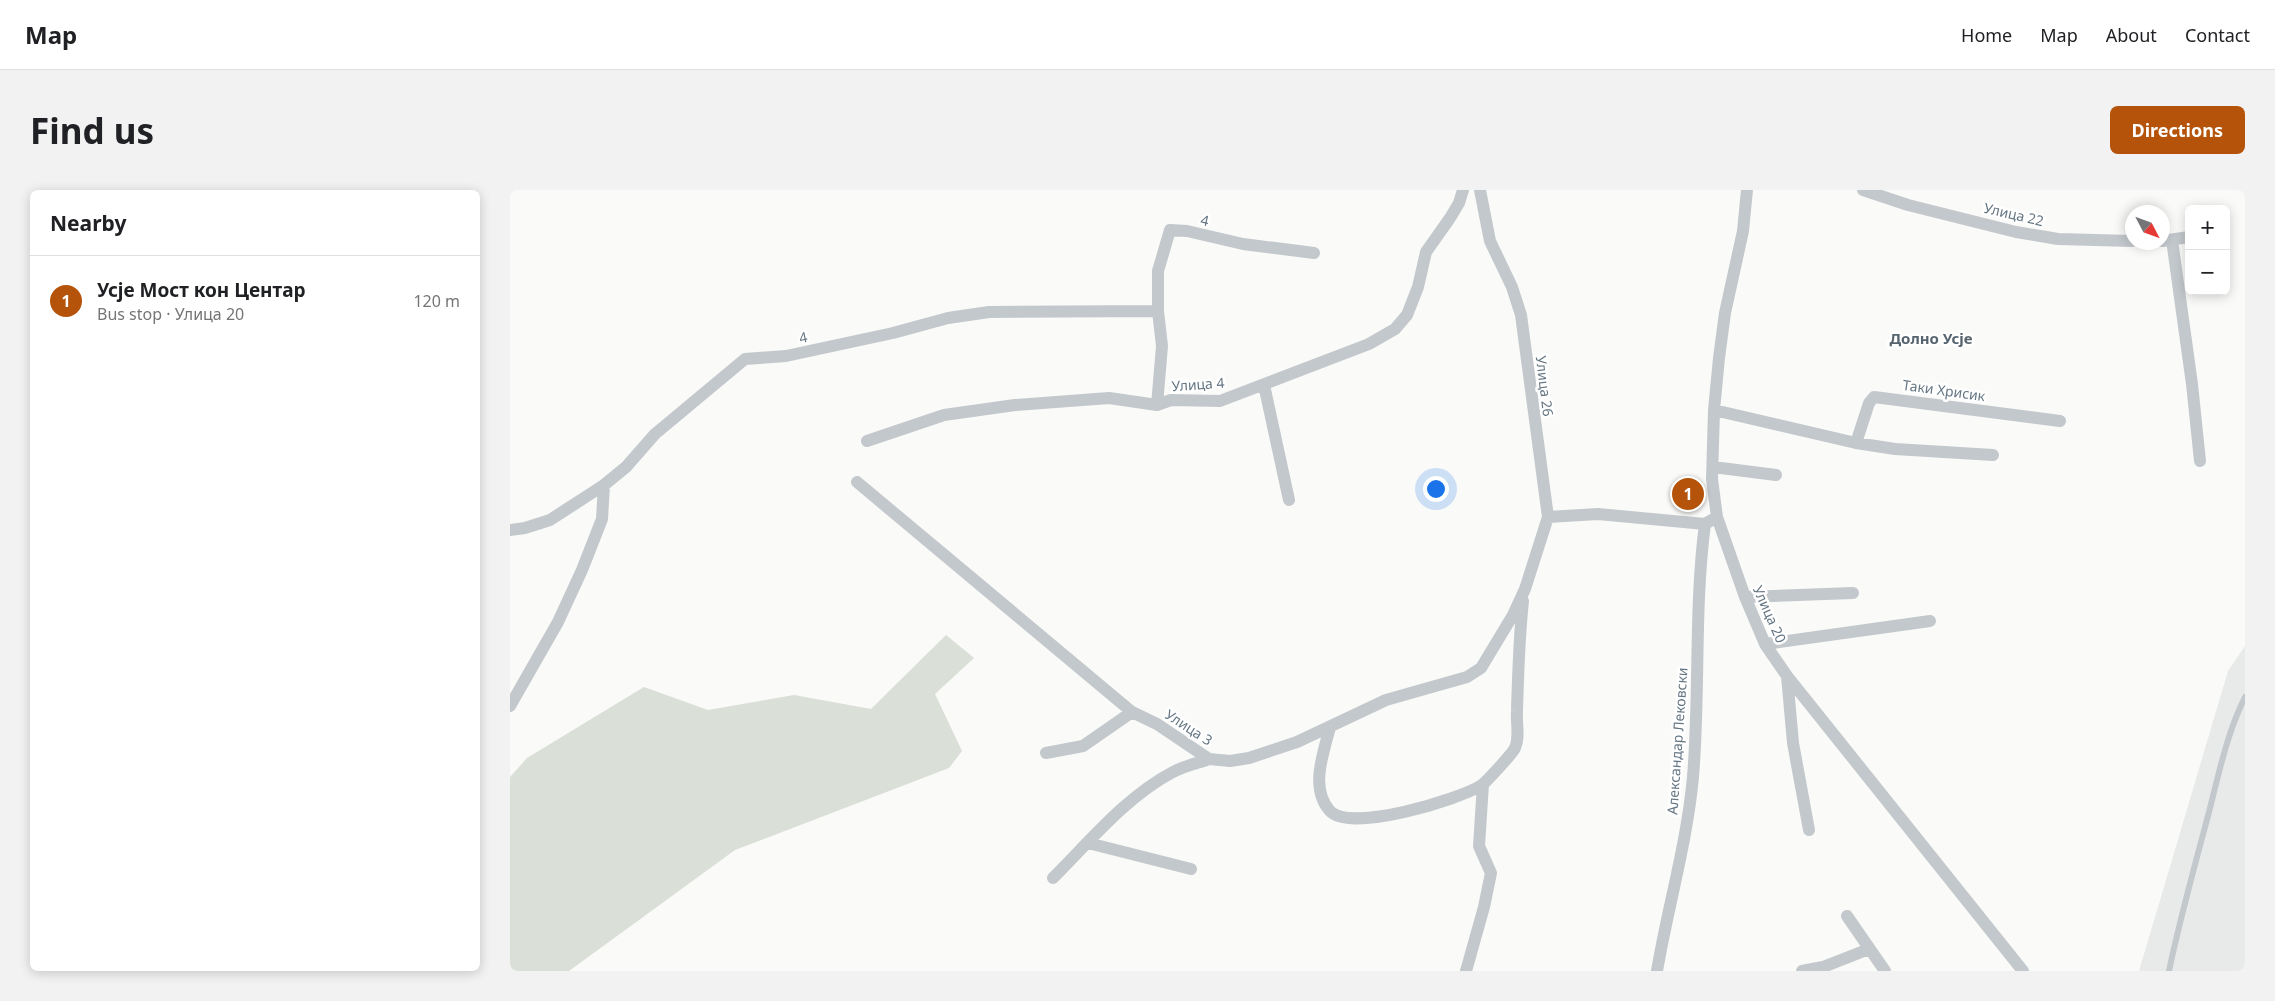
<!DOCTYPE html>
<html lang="en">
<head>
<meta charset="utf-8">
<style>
  body { margin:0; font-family:"Noto Sans",sans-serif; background:#f2f2f2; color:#202124 }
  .controls { position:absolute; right:15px; top:15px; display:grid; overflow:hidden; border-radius:8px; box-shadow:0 2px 12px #0003 }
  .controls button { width:45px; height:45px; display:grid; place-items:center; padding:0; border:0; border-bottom:1px solid #e0e0e0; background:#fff; color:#202124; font:25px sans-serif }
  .compass { position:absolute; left:1615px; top:15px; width:45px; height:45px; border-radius:50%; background:#fff; box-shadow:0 2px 12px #0003; rotate:131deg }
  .you { position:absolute; left:925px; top:298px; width:18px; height:18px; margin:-12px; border:4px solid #fff; border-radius:50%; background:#1a73e8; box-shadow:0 0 0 8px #1a73e833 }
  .badge { display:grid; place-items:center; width:32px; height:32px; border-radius:50%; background:#b45309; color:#fff; font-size:16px; font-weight:700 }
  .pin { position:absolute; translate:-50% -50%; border:2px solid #fff; box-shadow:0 1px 5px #0006 }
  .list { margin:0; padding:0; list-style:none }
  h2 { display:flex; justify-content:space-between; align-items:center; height:65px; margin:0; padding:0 20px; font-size:21px }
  h2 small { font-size:16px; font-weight:400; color:#757577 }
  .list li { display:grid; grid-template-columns:32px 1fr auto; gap:15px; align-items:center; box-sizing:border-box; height:90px; padding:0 20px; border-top:1px solid #e0e0e0 }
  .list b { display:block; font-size:19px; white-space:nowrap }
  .list p { margin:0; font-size:16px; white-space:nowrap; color:#757577 }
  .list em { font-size:16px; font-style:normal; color:#757577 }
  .map { position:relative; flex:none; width:1735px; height:781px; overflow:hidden; border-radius:8px }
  header { display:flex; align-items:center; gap:30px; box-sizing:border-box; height:70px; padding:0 25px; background:#fff; border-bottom:1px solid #e0e0e0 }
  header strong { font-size:24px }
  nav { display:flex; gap:28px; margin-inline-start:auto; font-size:18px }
  .intro { display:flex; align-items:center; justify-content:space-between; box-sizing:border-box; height:120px; padding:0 30px }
  h1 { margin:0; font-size:35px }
  .button { padding:12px 22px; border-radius:8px; background:#b45309; color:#fff; font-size:18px; font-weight:700 }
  main { display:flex; gap:30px; padding:0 30px }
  aside { flex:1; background:#fff; border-radius:8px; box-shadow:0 2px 12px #0003 }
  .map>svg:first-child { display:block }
  .built { fill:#e8e9e9 }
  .green { fill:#dadfd7 }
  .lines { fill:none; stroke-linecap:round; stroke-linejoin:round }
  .service { stroke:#c3c8cc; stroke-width:6 }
  .minor { stroke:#c3c8cc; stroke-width:12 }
  .labels { text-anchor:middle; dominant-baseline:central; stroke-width:5; stroke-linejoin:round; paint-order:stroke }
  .street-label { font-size:14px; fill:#657683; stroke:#fff }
  .neighbourhood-label { font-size:15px; font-weight:bold; fill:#57646e; stroke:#fff }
</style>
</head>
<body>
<header>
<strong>Map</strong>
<nav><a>Home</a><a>Map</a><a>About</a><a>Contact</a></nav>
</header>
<div class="intro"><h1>Find us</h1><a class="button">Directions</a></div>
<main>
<aside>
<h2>Nearby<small></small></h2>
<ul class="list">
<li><span class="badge">1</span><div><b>Усје Мост кон Центар</b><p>Bus stop · Улица 20</p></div><em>120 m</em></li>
</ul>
</aside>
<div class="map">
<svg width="1735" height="781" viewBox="0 0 1735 781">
  <rect width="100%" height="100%" fill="#fafaf8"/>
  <path class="built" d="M1735 456V781H1629L1718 481Z"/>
  <path class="green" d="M436 445 464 468 425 504 452 561 439 578 225 660 59 781H0V587L17 568 134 497 198 520 284 505 361 519Z"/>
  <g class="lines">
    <path class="service" d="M1659 781C1670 728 1685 675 1699 622 1709 583 1717 543 1735 507"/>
    <path class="minor" d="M1237 0 1233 41 1215 123 1209 168 1204 220 1202 289 1207 327 1235 407 1255 454 1277 486 1513 781
      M1353 0 1398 15 1506 42 1548 49 1622 51
      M1662 50 1682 194 1690 271
      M1652 51 1679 47
      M754 195 779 310
      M647 215 652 156 648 121V81L660 40 677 41 733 54 804 63
      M1204 220 1346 253 1385 259 1483 265
      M357 251 434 225 505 215 599 208 647 215 661 210 710 211 859 154 885 139 897 125 908 97 916 62 940 28 949 13 953 0
      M1346 253 1359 213 1364 207 1550 231
      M1203 277 1266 285
      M347 292 622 522 647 534 699 569 720 571 739 568 787 552 876 510 957 487 971 478 1003 425 1015 399 1038 327 1011 125 1002 97 980 51 970 0
      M1038 327 1088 324 1195 334
      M0 340 15 338 40 330 94 295 116 277 145 244 235 169 276 166 383 143 438 128 479 122 648 121
      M1235 407 1343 403
      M1255 454 1420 431
      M1277 486 1283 553 1299 640
      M0 516 48 432 72 380 92 329 94 295
      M820 537C814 562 799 598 820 621 840 643 948 610 972 595 977 591 1002 564 1005 558 1010 547 1006 533 1007 521 1008 484 1009 448 1013 411
      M536 563 573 556 622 522
      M578 653 681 679
      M543 688C580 651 617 606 663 582 674 576 688 573 699 569
      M1337 726 1375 781
      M956 781 974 717 981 683 969 656 973 594
      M1147 781C1158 716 1177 653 1183 587 1190 503 1184 418 1195 334L1207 327
      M1292 781 1313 777 1359 759"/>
  </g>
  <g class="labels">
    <g class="street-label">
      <text transform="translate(1504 24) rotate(13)">Улица 22</text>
      <text transform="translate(695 30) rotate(13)">4</text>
      <text transform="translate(293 147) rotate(-12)">4</text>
      <text transform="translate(688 194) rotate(-4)">Улица 4</text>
      <text transform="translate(1035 196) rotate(83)">Улица 26</text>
      <text transform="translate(1434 200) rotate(8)">Таки Хрисик</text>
      <text transform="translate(1260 424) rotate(66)">Улица 20</text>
      <text transform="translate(679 537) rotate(33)">Улица 3</text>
      <text transform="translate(1167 551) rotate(-86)">Александар Лековски</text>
    </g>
    <g class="neighbourhood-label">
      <text x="1421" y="148">Долно Усје</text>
    </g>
  </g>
</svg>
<div class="controls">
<button>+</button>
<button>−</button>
</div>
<svg class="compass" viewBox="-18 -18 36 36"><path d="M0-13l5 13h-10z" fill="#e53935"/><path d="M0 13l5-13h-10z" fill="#757577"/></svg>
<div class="you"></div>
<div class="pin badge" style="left:1178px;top:304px">1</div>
</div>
</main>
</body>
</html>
